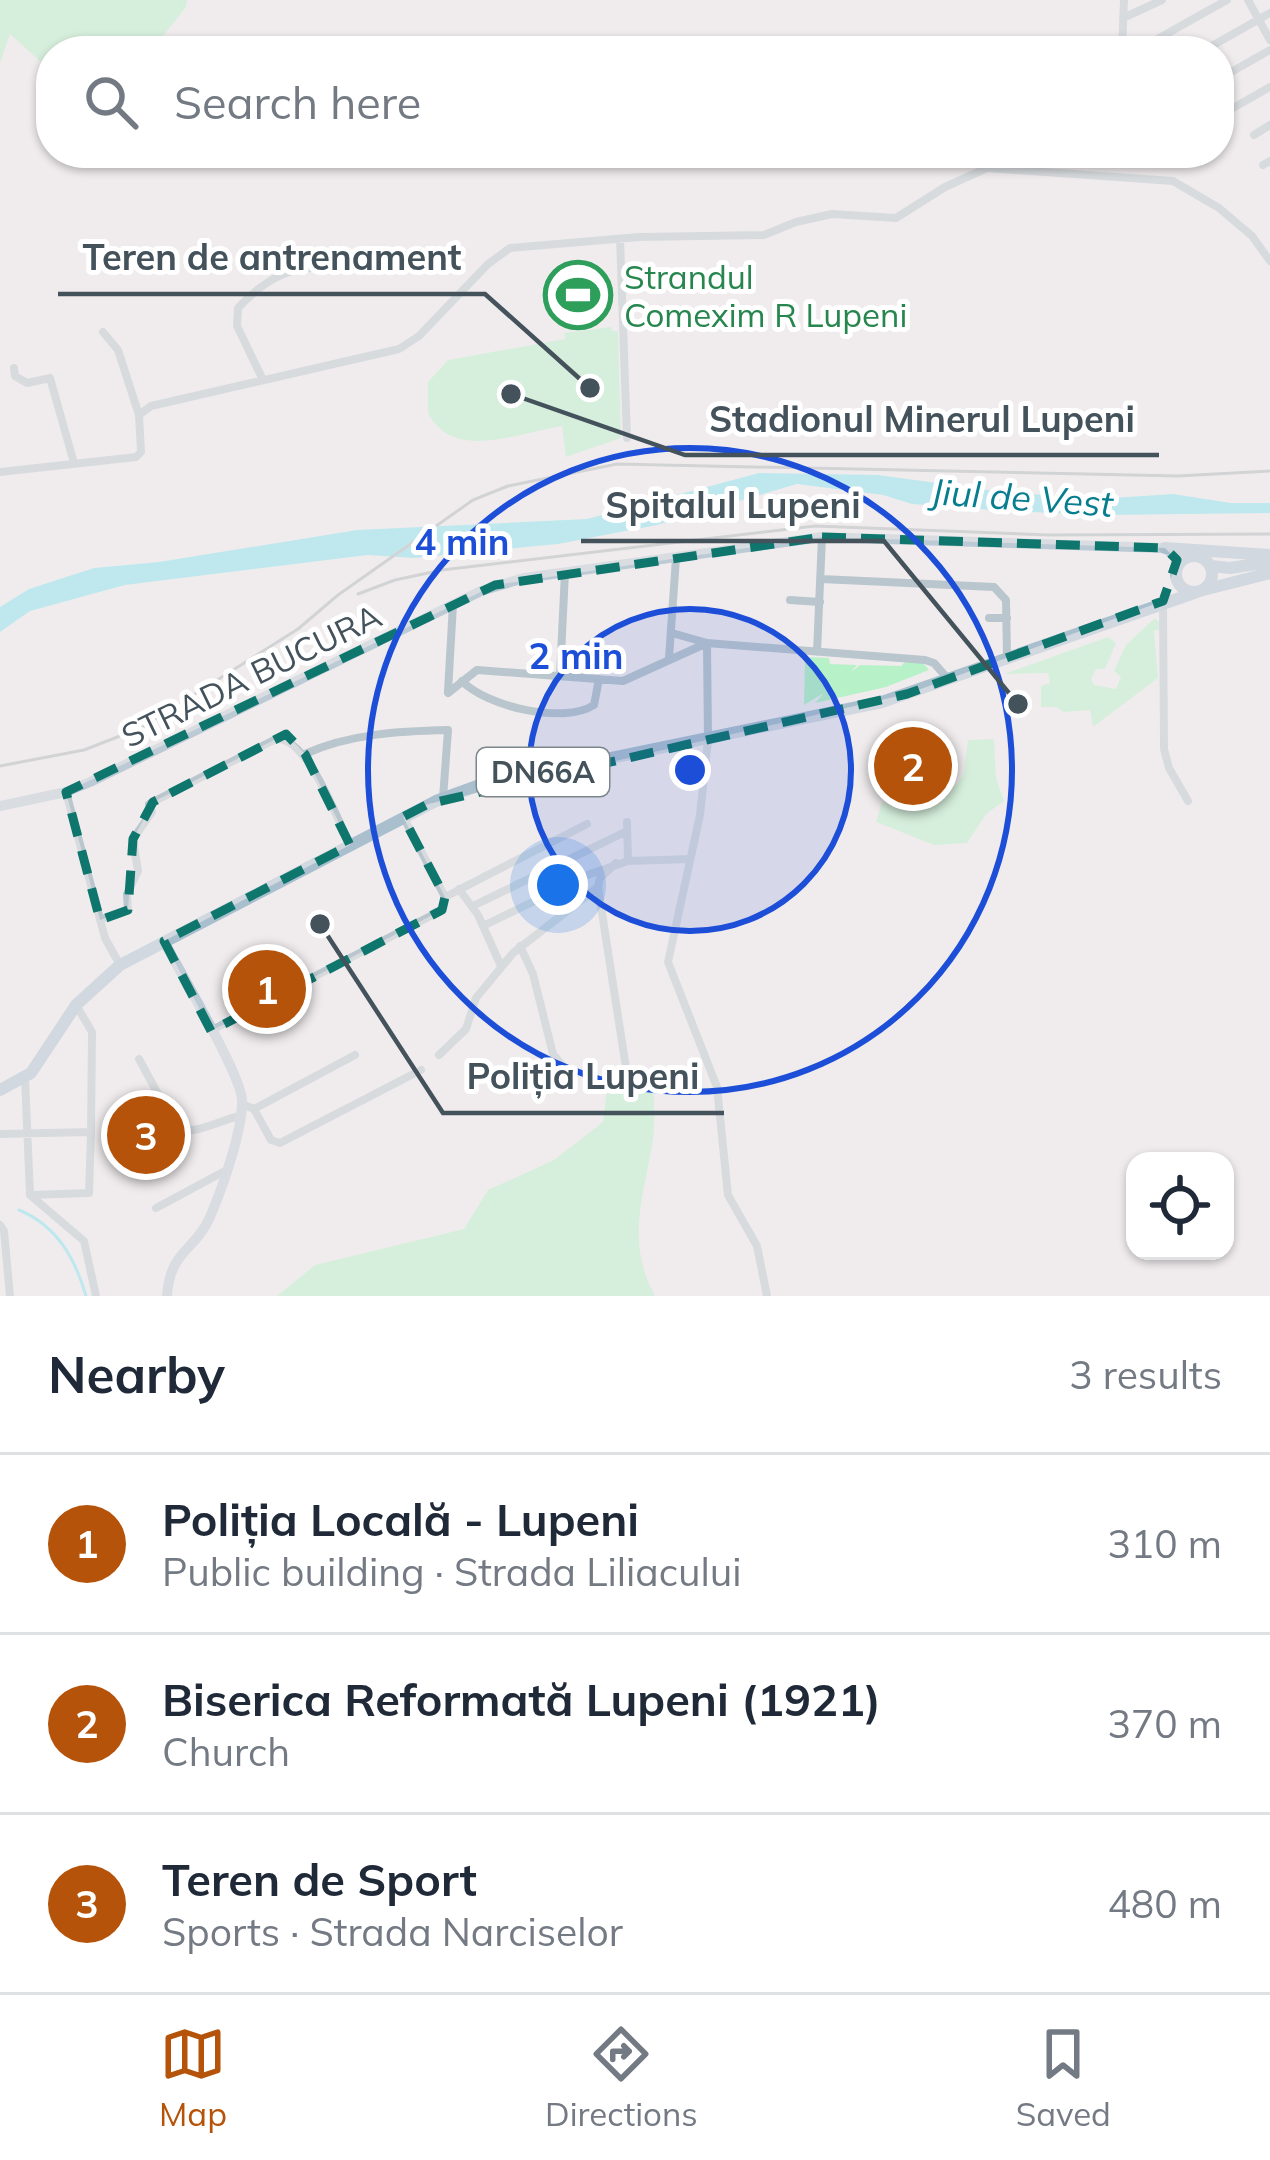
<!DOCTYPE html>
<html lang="en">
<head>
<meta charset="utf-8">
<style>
  body { margin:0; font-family:Mulish,sans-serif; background:#f6f6f7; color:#1f2937 }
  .controls { position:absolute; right:36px; bottom:36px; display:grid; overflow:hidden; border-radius:24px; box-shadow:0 3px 9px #0004 }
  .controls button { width:108px; height:108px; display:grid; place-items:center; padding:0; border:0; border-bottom:3px solid #e0e1e3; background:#fff; color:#1f2937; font:60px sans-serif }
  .you { position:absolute; left:558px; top:885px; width:42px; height:42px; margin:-30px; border:9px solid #fff; border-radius:50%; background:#1a73e8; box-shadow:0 0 0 18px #1a73e833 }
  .badge { display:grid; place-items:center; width:78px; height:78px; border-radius:50%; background:#b45309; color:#fff; font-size:39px; font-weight:700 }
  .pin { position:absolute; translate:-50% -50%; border:6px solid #fff; box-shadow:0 3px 12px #0006 }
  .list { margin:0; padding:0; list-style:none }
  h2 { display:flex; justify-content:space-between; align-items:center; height:156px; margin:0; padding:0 48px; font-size:51px }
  h2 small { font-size:39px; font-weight:400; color:#747a83 }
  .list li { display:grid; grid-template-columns:78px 1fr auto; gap:36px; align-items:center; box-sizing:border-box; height:180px; padding:0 48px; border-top:3px solid #e0e1e3 }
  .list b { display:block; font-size:45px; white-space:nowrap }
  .list p { margin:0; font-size:39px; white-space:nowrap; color:#747a83 }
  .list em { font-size:39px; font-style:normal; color:#747a83 }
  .icon { flex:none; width:66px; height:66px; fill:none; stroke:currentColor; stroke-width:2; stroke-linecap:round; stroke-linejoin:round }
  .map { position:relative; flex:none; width:1270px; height:1296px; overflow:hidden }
  .search { position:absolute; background:#fff; box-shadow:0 3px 9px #0004; left:36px; right:36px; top:36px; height:132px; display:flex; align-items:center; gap:30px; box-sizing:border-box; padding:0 42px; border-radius:48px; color:#747a83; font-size:45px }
  .sheet { height:696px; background:#fff }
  nav { display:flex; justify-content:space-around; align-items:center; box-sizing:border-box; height:168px; border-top:3px solid #e0e1e3; background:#fff; font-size:33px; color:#747a83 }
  nav a { display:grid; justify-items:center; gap:6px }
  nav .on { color:#b45309 }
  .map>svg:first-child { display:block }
  .green { fill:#b7f1c8 }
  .water { fill:#82e3f0 }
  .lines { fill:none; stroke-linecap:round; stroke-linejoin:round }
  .stream { stroke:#82e3f0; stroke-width:3 }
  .street { stroke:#bac6cd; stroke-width:8 }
  .secondary { stroke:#bccad5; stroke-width:10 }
  .primary { stroke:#aabfce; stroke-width:12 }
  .rail { stroke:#aeb3b8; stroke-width:3 }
  .marked { fill:none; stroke:#0f766e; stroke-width:9; stroke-dasharray:24 15; stroke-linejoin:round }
  .ring { fill:none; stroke:#1d4ed8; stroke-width:6 }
  .labels { text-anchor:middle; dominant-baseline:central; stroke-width:10; stroke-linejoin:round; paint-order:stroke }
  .shield { fill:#fff; stroke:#7c868c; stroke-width:3 }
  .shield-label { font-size:30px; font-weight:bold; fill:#44525b }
  .leisure-label { font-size:33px; fill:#27864d; stroke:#fff; text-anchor:start }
  .street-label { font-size:33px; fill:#44525b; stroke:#fff }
  .water-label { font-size:36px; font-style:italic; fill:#077e8f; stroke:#fff }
  .centre { fill:#1d4ed8; stroke:#fff; stroke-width:6 }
  .ring-label { font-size:36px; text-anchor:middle; font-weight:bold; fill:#1d4ed8; stroke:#fff; stroke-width:10; stroke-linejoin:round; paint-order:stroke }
  .leader { fill:none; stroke:#44525b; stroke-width:4.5 }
  .callout-dot { fill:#44525b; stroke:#fff; stroke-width:4.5 }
  .callout-label { font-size:36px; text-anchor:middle; font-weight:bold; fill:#44525b; stroke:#fff; stroke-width:10; stroke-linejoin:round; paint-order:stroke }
</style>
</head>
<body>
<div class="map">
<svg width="1270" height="1296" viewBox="0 0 1270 1296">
  <rect width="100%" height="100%" fill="#f0eced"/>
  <path class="green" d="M0 0H187L186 7 151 51H51V71L10 34 0 63Z
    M611 327 612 331H618L621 438 566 457 562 426C518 433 453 462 428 413V382L448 360 565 339 564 333Z
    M1155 618 1159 622V630L1154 631 1158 678 1093 727 1090 710 1063 712 1057 707H1041V686L1050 683 1048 673 1004 674 1108 637 1116 643 1105 669H1096L1091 679 1094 685 1116 689 1121 677 1114 671 1126 645Z
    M805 657 829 658 830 664 857 665 851 672 860 665 901 666 905 662 923 663 929 670 886 687 815 703 824 693 804 705Z
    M994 739 996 778 1004 801 986 814 967 843 934 845 876 822 882 802 900 807 922 791 947 792 957 784 964 773 968 740Z
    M653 1073C653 1094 656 1118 653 1139 644 1198 625 1239 655 1296H277L315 1265 464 1229 488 1190 554 1160 603 1122 608 1080Z"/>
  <path class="water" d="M759 473 878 475 1011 493 1112 498 1173 494 1231 503H1270V513L1107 515 1005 511 912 504 883 495 797 484 657 525 558 544 414 558 368 555 125 585 30 611 0 632V607L29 589 94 568 159 562 357 530 587 519Z"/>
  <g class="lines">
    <path class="stream" d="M19 1210C57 1226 75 1258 86 1296"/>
    <path class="street" d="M1248 0 1270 40
      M1123 18 1162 0
      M1122 51 1124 0
      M1136 51 1227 0
      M1203 51 1270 13
      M1219 79 1270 50
      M1219 116 1270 87
      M1254 135 1270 125
      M1263 165 1270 161
      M620 239 627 438
      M103 332 118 350 139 415
      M14 368 15 376 27 383 50 378 74 463
      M263 380 237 326 238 308C265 279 293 263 333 269
      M0 472 136 457 141 452 139 415 151 406 399 349 419 336 488 264 510 248 639 237 764 235 796 222 832 214 896 218 945 187 987 168 1173 181 1219 208 1252 236 1270 261
      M821 579 994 587 1006 600 1007 658
      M790 600 820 602
      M1163 603 1164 749 1169 768 1188 801
      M989 618H1007
      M672 633 707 643 708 740 700 815 668 962 717 1087 728 1195 757 1246 767 1296
      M817 652 822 537
      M669 658 676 558
      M560 676 565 572
      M462 681C486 706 563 725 594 705L599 679
      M448 691 453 605
      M448 693 477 670 623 681 707 643 925 660 934 663 948 679
      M305 754C348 734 400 731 448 730L443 798
      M66 792 105 938 120 965
      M628 861 690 859
      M616 863 600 878 598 887 626 1068
      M459 889 478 915 501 966
      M445 897 587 824
      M473 906 627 831
      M100 920 128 910 127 894 138 871 133 839 152 812 149 804 276 739C307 736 337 819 350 845
      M483 926 590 874 628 861 627 822
      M520 946 533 974 553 1054 562 1065
      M212 1030 442 910 445 897 404 818
      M439 1055 466 1029 476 998 513 953 598 887
      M139 1059 177 1129C197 1135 219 1120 240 1116
      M25 1078 30 1195
      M242 1104 254 1109 271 1140 280 1143 421 1070
      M254 1109 355 1055
      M0 1134 91 1132 92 1032 76 1005
      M30 1195 84 1241 96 1296
      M31 1195 89 1193 91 1132
      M156 1208 225 1171
      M0 1225 4 1231 10 1296"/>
    <path class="secondary" d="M1168 550 1176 558 1177 567
      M0 806 66 792 90 782 481 591 524 578 822 537 1165 548 1191 556
      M164 941C179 971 241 1074 242 1100 243 1130 222 1189 210 1217 195 1251 170 1250 167 1296"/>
    <path class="primary" d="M1165 548 1270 555
      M1176 574a18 18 0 1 1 36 0a18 18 0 1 1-36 0Z
      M1211 566 1230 568 1270 562
      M1203 590 1270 573
      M0 1090 31 1073 76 1005 120 965 436 801 480 785 882 702 1197 592"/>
    <path class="rail" d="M358 594 395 580 442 570 815 526 1049 535 1270 534
      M0 766 84 750 143 727 298 629 338 595 473 500 508 486 617 464 1178 476 1270 471"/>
  </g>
  <path d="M0 0H1270V1296H0ZM822 537 1165 548 1177 560 1163 601 907 694 428 804 403 817 445 897 442 910 211 1031 164 941 350 845 305 754 286 734 153 802 133 839 128 910 100 920 66 792 495 585Z" fill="#f0eced" fill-opacity=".55" fill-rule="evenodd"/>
  <path class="marked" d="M822 537 1165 548 1177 560 1163 601 907 694 428 804 403 817 445 897 442 910 211 1031 164 941 350 845 305 754 286 734 153 802 133 839 128 910 100 920 66 792 495 585Z"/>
  <circle cx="690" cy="770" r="161" fill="#1d4ed8" fill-opacity=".12"/>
  <g class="ring">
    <circle cx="690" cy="770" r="161"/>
    <circle cx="690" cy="770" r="322"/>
  </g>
  <defs>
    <g id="stadium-ring" transform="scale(3.45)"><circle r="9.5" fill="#fff" stroke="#2e9e5b" stroke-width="1.5"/><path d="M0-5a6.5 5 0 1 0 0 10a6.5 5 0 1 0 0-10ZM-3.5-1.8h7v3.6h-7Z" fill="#2e9e5b"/></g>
  </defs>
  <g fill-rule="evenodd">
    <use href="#stadium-ring" x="578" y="295"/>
  </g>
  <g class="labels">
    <rect class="shield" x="477" y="748" width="132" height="48" rx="9"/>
    <g class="shield-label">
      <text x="543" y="772">DN66A</text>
    </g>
    <g class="leisure-label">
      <text x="624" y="276">Strandul<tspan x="624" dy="38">Comexim R Lupeni</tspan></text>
    </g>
    <g class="street-label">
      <text transform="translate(251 675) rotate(-26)">STRADA BUCURA</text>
    </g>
    <g class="water-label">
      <text transform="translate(1022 497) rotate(4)">Jiul de Vest</text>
    </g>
  </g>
  <circle cx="690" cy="770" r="18" class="centre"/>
  <g class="ring-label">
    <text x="462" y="555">4 min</text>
    <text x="576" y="669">2 min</text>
  </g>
  <path class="leader" d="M590 388L485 294H58M511 394L685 455H1159M1018 704L884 541H581M320 924L443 1113H724"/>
  <g class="callout-dot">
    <circle cx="590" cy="388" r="12"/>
    <circle cx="511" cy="394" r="12"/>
    <circle cx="1018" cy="704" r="12"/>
    <circle cx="320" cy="924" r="12"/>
  </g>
  <g class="callout-label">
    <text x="272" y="270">Teren de antrenament</text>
    <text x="922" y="432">Stadionul Minerul Lupeni</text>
    <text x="733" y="518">Spitalul Lupeni</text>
    <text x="583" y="1089">Poliția Lupeni</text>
  </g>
</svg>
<div class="controls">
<button><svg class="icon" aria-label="locate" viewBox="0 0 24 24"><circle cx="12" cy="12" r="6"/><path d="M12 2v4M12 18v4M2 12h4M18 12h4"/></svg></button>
</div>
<div class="you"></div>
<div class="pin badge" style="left:267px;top:989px">1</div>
<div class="pin badge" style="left:913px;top:766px">2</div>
<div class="pin badge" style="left:146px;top:1135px">3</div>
<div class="search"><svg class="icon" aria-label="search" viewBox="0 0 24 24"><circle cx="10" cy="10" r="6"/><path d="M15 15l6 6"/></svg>Search here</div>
</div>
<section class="sheet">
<h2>Nearby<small>3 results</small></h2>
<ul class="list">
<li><span class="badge">1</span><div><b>Poliția Locală - Lupeni</b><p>Public building · Strada Liliacului</p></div><em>310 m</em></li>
<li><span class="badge">2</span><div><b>Biserica Reformată Lupeni (1921)</b><p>Church</p></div><em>370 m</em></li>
<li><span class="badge">3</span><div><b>Teren de Sport</b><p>Sports · Strada Narciselor</p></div><em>480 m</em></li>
</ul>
</section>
<nav>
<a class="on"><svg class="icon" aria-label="map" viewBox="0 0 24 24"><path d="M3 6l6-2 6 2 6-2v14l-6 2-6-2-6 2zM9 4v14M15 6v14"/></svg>Map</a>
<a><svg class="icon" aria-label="directions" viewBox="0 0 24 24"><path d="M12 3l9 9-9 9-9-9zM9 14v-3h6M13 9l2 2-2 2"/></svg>Directions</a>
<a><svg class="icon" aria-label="saved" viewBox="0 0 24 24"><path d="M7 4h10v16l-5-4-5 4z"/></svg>Saved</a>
</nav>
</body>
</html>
